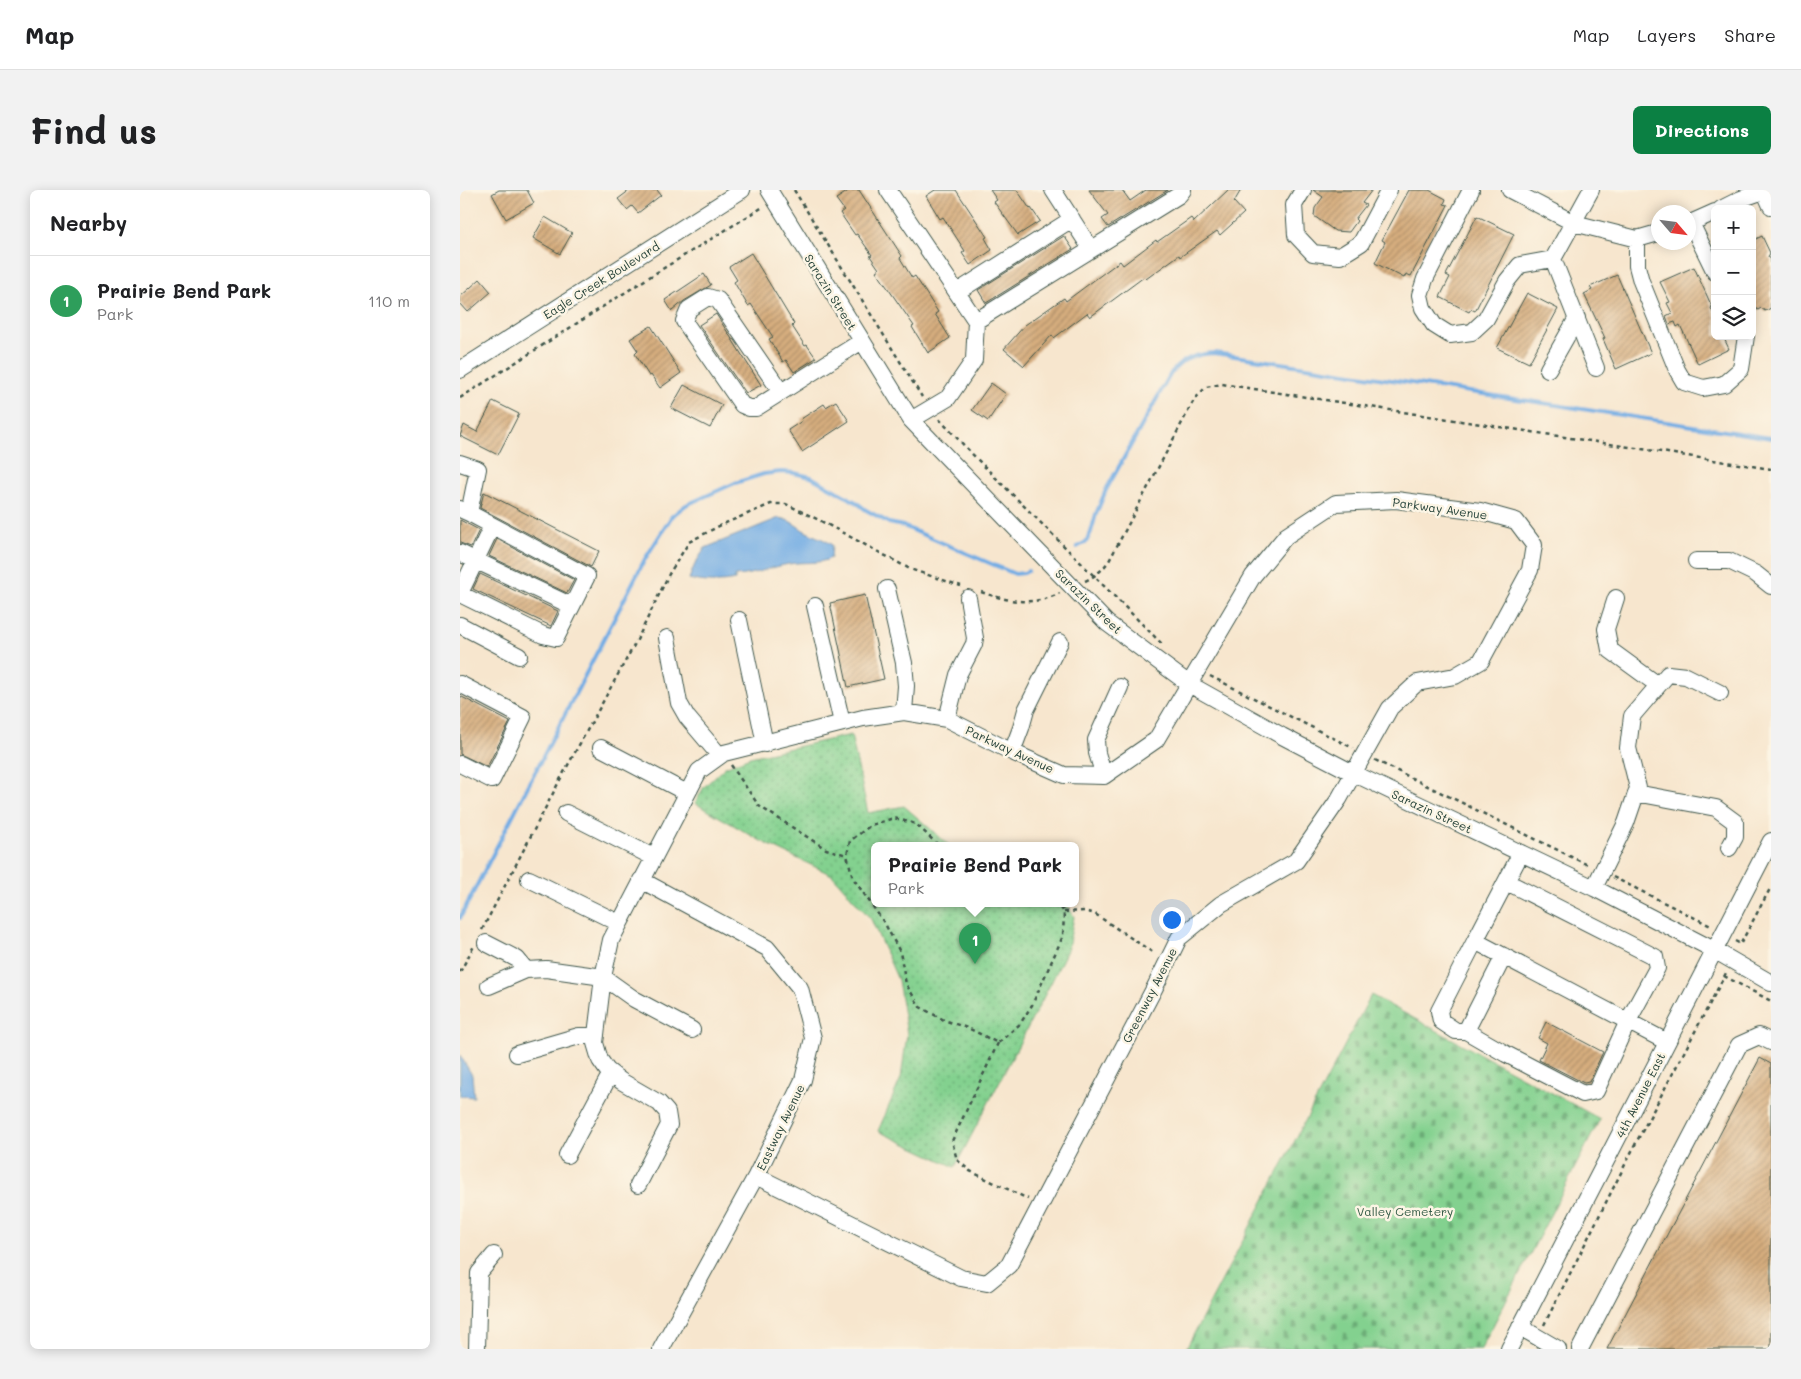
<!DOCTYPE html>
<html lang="en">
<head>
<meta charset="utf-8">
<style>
  body { margin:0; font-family:Mali,sans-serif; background:#f2f2f2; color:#202124 }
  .controls { position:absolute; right:15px; top:15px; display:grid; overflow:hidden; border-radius:8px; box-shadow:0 2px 12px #0003 }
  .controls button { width:45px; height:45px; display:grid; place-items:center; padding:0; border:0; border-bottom:1px solid #e0e0e0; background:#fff; color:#202124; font:25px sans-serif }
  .compass { position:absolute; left:1191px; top:15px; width:45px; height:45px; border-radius:50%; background:#fff; box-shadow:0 2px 12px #0003; rotate:118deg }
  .you { position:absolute; left:711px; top:729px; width:18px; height:18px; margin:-12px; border:4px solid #fff; border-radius:50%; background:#1a73e8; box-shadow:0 0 0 8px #1a73e833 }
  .badge { display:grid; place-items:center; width:32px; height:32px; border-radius:50%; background:#0b8043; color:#fff; font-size:16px; font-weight:700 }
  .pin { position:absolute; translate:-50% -41px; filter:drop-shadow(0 1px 2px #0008) }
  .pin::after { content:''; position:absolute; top:26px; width:18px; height:15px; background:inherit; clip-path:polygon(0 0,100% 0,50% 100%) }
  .popup { position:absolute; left:411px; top:652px; width:208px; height:65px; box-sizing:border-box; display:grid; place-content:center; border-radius:8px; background:#fff; filter:drop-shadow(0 1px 4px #0005); font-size:16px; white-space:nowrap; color:#757577 }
  .popup b { font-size:19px; color:#202124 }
  .popup::after { content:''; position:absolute; left:50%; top:100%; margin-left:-10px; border:10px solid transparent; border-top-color:#fff }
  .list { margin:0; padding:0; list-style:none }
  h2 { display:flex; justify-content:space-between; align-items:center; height:65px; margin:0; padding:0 20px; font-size:21px }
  h2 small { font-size:16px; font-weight:400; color:#757577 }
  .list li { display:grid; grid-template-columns:32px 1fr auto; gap:15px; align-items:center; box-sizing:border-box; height:90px; padding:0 20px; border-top:1px solid #e0e0e0 }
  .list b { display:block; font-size:19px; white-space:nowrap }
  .list p { margin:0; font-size:16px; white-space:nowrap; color:#757577 }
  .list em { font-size:16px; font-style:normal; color:#757577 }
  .icon { flex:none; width:28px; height:28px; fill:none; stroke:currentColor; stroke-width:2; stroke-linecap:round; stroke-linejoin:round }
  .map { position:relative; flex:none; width:1311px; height:1159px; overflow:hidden; border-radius:8px }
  header { display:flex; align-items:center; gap:30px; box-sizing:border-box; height:70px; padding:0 25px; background:#fff; border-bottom:1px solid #e0e0e0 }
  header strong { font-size:24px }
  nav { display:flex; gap:28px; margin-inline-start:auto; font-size:18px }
  .intro { display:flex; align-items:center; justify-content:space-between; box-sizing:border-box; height:120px; padding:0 30px }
  h1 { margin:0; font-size:35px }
  .button { padding:12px 22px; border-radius:8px; background:#0b8043; color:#fff; font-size:18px; font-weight:700 }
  main { display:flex; gap:30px; padding:0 30px }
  aside { flex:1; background:#fff; border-radius:8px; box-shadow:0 2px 12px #0003 }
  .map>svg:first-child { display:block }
  .cemetery { fill:url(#cemetery-stones); stroke:#518762 }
  .park { fill:url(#park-dots); stroke:#518762 }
  .water { fill:#74ade4; stroke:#4a758c }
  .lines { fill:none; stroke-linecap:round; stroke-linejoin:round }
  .stream { stroke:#74ade4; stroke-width:4 }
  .building { fill:url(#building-hatch) }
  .minor-casing { stroke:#3f564b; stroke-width:18 }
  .path { stroke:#3f564b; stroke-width:2.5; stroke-dasharray:4 4; stroke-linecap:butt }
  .minor { stroke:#fff; stroke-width:16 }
  .labels { text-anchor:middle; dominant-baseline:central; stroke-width:5; stroke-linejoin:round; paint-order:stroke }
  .street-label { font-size:12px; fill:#1f3d34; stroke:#fcf5e5 }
  .park-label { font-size:12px; fill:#335b46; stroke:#fcf5e5 }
</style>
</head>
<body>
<header>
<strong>Map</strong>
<nav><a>Map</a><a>Layers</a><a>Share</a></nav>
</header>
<div class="intro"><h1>Find us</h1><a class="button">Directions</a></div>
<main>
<aside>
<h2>Nearby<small></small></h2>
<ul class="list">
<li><span class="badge" style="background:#2e9e5b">1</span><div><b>Prairie Bend Park</b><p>Park</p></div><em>110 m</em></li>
</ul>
</aside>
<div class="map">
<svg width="1311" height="1159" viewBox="0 0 1311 1159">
  <defs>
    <pattern id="cemetery-stones" width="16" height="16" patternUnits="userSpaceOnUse" patternTransform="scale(1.25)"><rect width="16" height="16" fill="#83d18f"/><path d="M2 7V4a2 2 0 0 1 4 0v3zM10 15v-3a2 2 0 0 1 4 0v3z" fill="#6bab76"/></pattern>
    <pattern id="park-dots" width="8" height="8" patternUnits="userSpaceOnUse" patternTransform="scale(1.25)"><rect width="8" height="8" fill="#83d18f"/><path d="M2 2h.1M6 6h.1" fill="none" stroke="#6bab76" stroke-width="1.8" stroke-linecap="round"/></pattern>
    <pattern id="building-hatch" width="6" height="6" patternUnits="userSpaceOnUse" patternTransform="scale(1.25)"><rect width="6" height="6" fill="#d6ad7e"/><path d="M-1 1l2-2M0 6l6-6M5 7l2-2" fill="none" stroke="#ad8e68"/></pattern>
  </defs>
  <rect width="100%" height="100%" fill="#fcf5e5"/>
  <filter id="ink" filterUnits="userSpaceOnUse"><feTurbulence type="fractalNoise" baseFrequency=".02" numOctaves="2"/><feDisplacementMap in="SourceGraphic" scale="10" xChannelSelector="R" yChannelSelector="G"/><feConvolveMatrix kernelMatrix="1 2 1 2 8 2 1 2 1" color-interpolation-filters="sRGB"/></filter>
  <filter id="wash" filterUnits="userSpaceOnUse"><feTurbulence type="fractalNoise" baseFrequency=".0096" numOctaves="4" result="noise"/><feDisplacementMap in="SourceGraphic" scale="20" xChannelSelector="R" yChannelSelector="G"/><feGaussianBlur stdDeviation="1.12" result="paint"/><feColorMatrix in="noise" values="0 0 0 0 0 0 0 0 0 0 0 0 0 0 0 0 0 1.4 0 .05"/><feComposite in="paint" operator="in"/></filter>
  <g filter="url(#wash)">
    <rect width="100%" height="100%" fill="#f7e6ce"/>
    <path class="cemetery" d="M911 805 1140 929 1021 1159H726Z"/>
    <path class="park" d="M391 545 408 623 444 616 489 655H415V713H606L614 727 608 758 592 791 495 977 418 941 441 888 447 844 438 790 411 729 372 685 301 651 235 613 244 597 265 577 290 567Z"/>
    <path class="water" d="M319 328C335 331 337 338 351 344 359 348 365 349 372 355L371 368C358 375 344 371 329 374 311 377 294 385 275 386V390C262 393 243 393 229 389L235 374 245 358Z
      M0 865 12 885 14 907 0 906Z"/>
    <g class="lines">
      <path class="stream" d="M617 357 626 352 631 342 636 324 646 300 711 183C723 168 736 164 755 163L1311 248
        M0 728 185 369 212 326 226 315 275 293 304 284 321 282 334 283 351 287 396 312 406 320 417 326 429 333 443 336 555 384 564 383 568 381"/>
    </g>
    <g id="blocks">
      <path class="building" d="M39 0H67L74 13 46 29 32 4Z
        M170 0H197L201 5 178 23 172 16 167 20 158 9Z
        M390 0H399L442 66 440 68 452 88 455 86 478 122 475 124 490 148 468 163 452 137 454 136 416 81 419 79 410 66 412 65 397 44 395 45 380 23 384 20 376 9Z
        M475 0H496L527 47 525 48 532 60 510 75 502 63 505 61 483 27 480 29 466 6Z
        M530 0H557L570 19 571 18 580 31 558 45 534 12 537 10Z
        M629 0H662L670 11 686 0H708L648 37 642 29 648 25Z
        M768 0H781L774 12 784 23 760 45 757 41 720 67 719 65 686 89 684 87 630 127 627 123 594 148 592 145 564 176 544 159 565 135 604 108 606 111 660 71 663 75 696 50 697 52 731 28 734 32Z
        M853 0H912L902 13 906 15 895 29 897 31 889 42 875 41 854 26 855 18 863 7Z
        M949 0H969L986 9 984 14 988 15 951 86 946 84 944 88 915 73 925 52 922 50Z
        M1017 26 1054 44 1015 121 1011 119 1009 122 980 107 990 87 986 85Z
        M85 27 112 43 100 64 73 48Z
        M604 46 613 59 526 113 518 100Z
        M1302 46 1310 63 1308 67 1311 69V118L1305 121 1301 118 1298 120 1292 116V51Z
        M291 63 334 134 332 136 345 156 347 155 356 168 334 182 326 170 323 172 309 149 313 147 291 114 288 116 274 92 277 90 269 77Z
        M1234 77 1252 117 1251 118 1255 127V146H1263L1269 159 1238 174 1220 135 1217 137 1215 132 1209 134 1206 126 1212 123 1207 113 1210 112 1200 92Z
        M244 84 251 95 224 111 212 121 205 110Z
        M1157 85 1191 163 1156 179 1143 149 1145 148 1124 104 1132 100 1130 97Z
        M20 89 31 102 8 122 0 113V107Z
        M1067 103 1098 119 1069 173 1037 158Z
        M256 124 301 195 286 203 239 135Z
        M191 136 221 183 200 198 191 185 189 186 175 164 178 161 170 149Z
        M531 193 546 204 528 231 512 220Z
        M224 195 262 215 250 238 211 218Z
        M33 211 59 224 38 265 0 246 4 235 17 242Z
        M376 211 389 231 342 262 328 240 342 231 341 229 364 214 366 217Z
        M24 302 139 361 131 377 20 318Z
        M0 330 19 340 11 357 0 353Z
        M37 349 114 390 107 403 29 366Z
        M20 384 98 421 91 436 13 399Z
        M405 405 424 489 388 497 370 413Z
        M0 506 50 532 27 577 0 564Z
        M1086 832 1143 862 1129 892 1124 893 1079 870 1087 853 1078 848Z
        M1300 868 1311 874V1159H1147Z"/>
    </g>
  </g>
  <g filter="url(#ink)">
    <use href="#blocks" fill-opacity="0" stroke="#3f564b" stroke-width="1"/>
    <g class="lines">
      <g class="minor-casing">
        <path id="minor" d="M309 0 451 230 647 433 729 494 822 546 893 583 1134 698 1254 760 1311 793
          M428 0 516 131
          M593 0 631 59
          M843 0 834 15 836 45 853 63 880 66 901 53 929 0
          M1011 0 965 89 960 105 963 118 974 135 990 145 1012 142 1026 129 1047 91 1060 75 1093 69 1131 0
          M1050 0 1114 33 1177 49 1198 43
          M1304 0 1311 16
          M1261 19 1281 9 1306 0
          M1231 33 1255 82
          M1228 34 1255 22
          M1177 49V76L1181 91 1217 180 1224 192 1243 198 1264 194 1281 179 1286 146
          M1093 69 1136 178
          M497 102 612 29
          M1088 179 1117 128
          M0 180 282 0
          M321 202 258 110 248 107 229 119 224 131 282 215 289 218H296L402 151
          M451 230 488 208 514 170 516 131 719 5 723 0
          M0 273 18 279 9 323 0 319
          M0 363 112 416
          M1236 371H1269L1296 384 1311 396
          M427 399 444 473 446 496 444 522
          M0 403 32 336
          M0 404 83 445 96 448 127 386 9 323
          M1156 408 1146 439 1150 460 1198 495
          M355 416 382 533
          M279 430 305 554
          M0 435 59 466
          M207 448 219 513 227 527 260 566
          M0 494 63 527 32 590 0 574
          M487 529 498 485 514 454 515 448 508 408
          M141 558 227 603
          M552 562 561 538 566 520 600 452
          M644 586 637 563 636 550 660 497
          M1176 603 1256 618 1275 632V647L1269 658
          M106 623 193 667
          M1061 663 1015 751 1207 852
          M69 689 159 733
          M181 690 307 758 340 798 353 848 343 890 296 986 201 1159
          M1134 698 1166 633 1178 598 1168 558 1172 526 1208 484 1226 486 1260 503
          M26 753 57 769 66 780
          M1044 766 1006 841 1046 864 1123 904 1136 901 1168 831 1197 778 1195 767 1047 692
          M29 796 66 780 86 779 143 787 174 809 232 840
          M1006 841H996L981 831 979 821 1015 751
          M57 864 119 846H136
          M107 965 151 883
          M178 995 209 935 207 922 199 913 161 891 147 880 140 870 135 853 143 787 151 750 239 581 264 563 403 528 444 522 487 529 552 562 604 585 644 586 696 550 793 386 826 346 876 313 936 310 1020 321 1056 331 1074 355 1070 380 1021 471 995 486 957 493 930 518 879 609 836 671 761 714 719 748 695 797 549 1075 527 1093 501 1088 296 986
          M1060 1137 1098 1159
          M17 1159 19 1083 34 1065
          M1049 1159 1311 651
          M1120 1159 1279 855 1299 846 1311 852"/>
      </g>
      <path class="path" d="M334 0 462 207
        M0 208 191 86 303 17
        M479 229 516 268 704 456
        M625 391C636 386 642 380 649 371L734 210 746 197 762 194 1311 279
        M521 402C548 411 573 417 600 403
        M750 486 893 558
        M915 570 1130 676
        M271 575 299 616 366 659 387 665
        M478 655 456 634 434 628 411 635 390 651 387 665 393 688 425 734 440 762 446 794 460 817 484 830 510 839 538 853 560 834 572 815 603 746 604 722 597 713
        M1153 687 1253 737
        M604 722 624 721 635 724 695 764
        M22 740 103 584 177 450 209 384 229 352 261 335 311 314H326L359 330 450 379 501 396
        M1275 751 1281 754
        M1281 753 1311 697
        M0 782 14 756
        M1264 786 1311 811
        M538 853 492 951 497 970 510 981 568 1009
        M1084 1135 1177 951 1266 783"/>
      <use href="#minor" class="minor"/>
    </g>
  </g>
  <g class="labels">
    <g class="street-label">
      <text transform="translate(141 90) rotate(-32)">Eagle Creek Boulevard</text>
      <text transform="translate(371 102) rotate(58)">Sarazin Street</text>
      <text transform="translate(980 318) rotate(8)">Parkway Avenue</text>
      <text transform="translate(629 411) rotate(44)">Sarazin Street</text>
      <text transform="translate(550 559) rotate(25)">Parkway Avenue</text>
      <text transform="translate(972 621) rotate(25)">Sarazin Street</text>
      <text transform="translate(689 805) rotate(-63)">Greenway Avenue</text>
      <text transform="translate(1180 905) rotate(-63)">4th Avenue East</text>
      <text transform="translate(320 937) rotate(-64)">Eastway Avenue</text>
    </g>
    <g class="park-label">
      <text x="945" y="1021">Valley Cemetery</text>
    </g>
  </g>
</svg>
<div class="controls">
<button>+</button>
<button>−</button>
<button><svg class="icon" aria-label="layers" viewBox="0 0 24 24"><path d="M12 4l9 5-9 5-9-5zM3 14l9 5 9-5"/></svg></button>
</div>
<svg class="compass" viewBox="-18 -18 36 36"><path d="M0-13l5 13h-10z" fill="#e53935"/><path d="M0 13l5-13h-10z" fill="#757577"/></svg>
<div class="you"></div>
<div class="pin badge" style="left:515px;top:774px;background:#2e9e5b">1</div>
<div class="popup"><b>Prairie Bend Park</b>Park</div>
</div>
</main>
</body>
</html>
